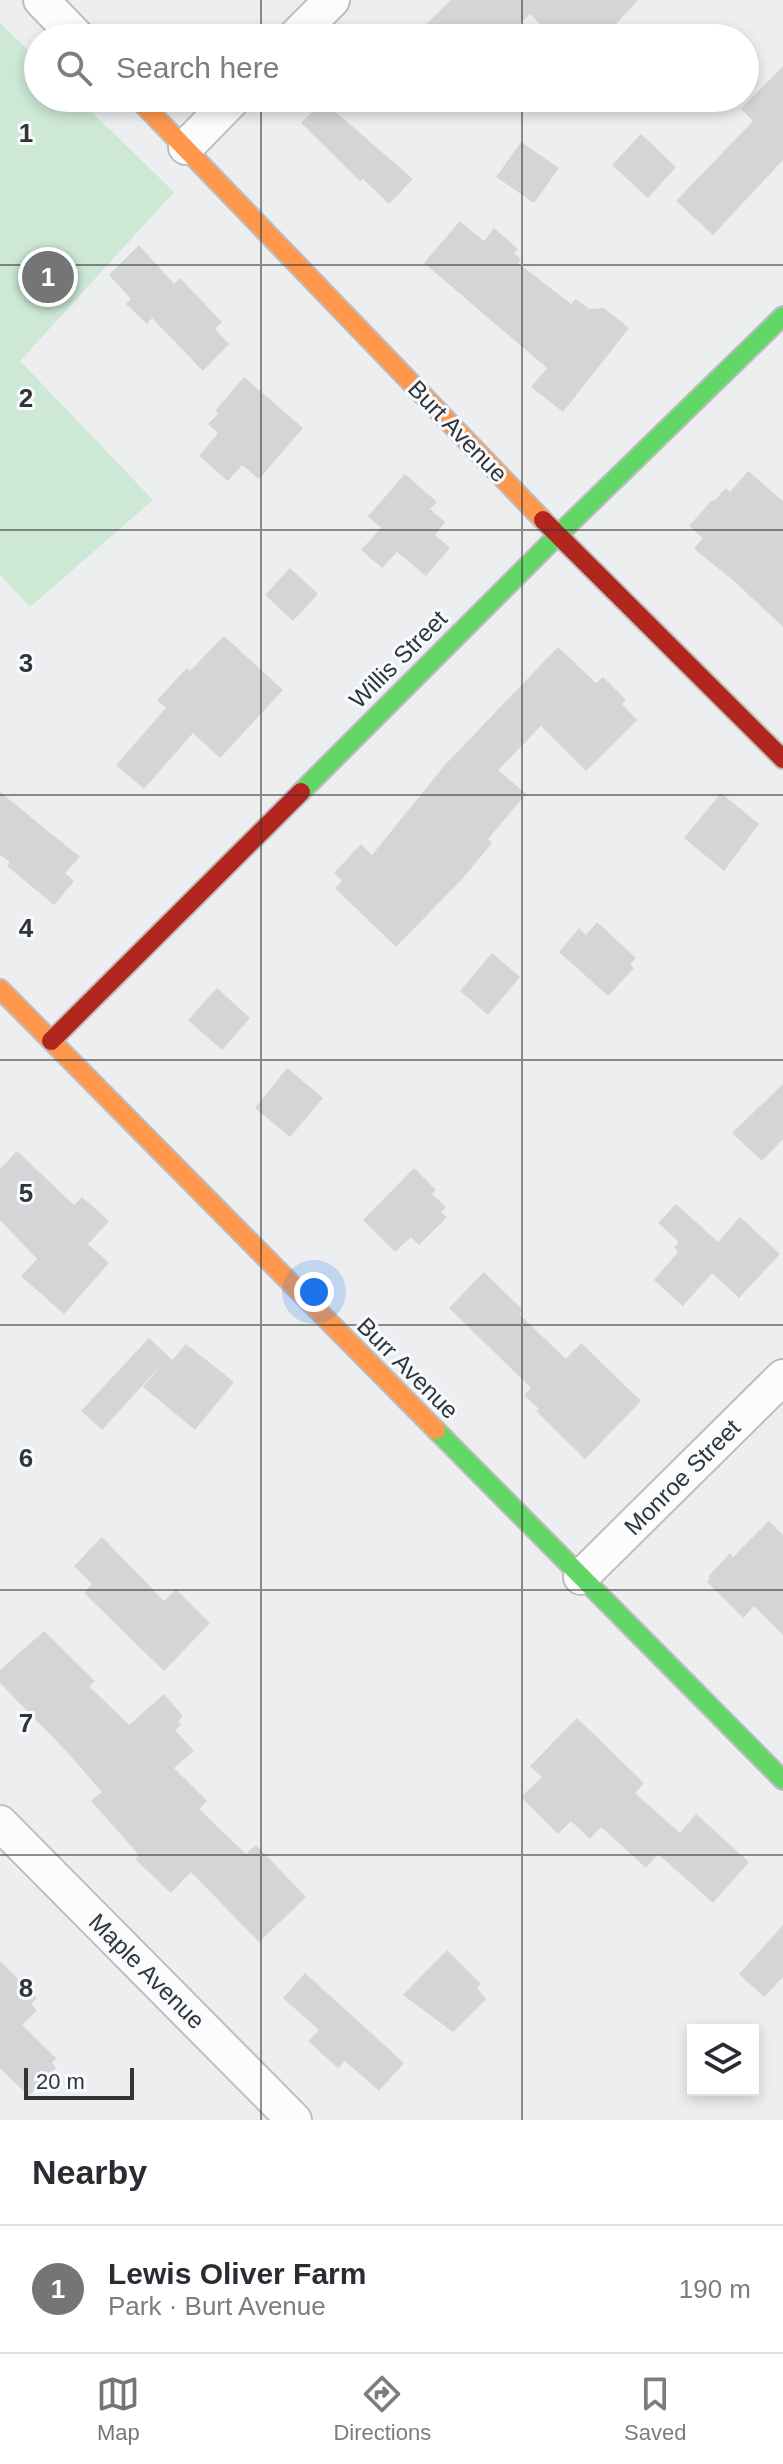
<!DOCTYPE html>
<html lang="en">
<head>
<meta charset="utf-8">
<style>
  body { margin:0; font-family:Arial,sans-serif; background:#f2f2f3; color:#2b2b33 }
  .controls { position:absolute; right:24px; bottom:24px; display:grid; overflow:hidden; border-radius:0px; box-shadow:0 4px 12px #0003 }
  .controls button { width:72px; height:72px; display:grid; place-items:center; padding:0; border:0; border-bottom:2px solid #e1e1e2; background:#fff; color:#2b2b33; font:40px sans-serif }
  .scale { position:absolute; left:24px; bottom:20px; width:110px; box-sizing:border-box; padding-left:8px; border:4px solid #333436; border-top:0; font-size:22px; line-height:28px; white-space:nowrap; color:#333436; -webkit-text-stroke:6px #f7fafe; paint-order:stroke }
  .you { position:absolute; left:314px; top:1292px; width:28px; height:28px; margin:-20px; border:6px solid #fff; border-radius:50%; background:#1a73e8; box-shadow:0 0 0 12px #1a73e833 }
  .badge { display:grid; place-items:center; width:52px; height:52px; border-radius:50%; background:#747577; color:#fff; font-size:26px; font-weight:700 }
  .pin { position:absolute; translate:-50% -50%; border:4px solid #fff; box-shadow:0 2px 8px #0006 }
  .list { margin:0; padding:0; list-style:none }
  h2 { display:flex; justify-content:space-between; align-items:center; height:104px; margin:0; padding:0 32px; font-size:34px }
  h2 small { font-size:26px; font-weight:400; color:#7c7c81 }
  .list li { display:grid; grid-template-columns:52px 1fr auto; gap:24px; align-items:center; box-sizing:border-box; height:128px; padding:0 32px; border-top:2px solid #e1e1e2 }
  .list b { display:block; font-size:30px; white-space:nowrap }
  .list p { margin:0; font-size:26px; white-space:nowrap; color:#7c7c81 }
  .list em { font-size:26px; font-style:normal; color:#7c7c81 }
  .icon { flex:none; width:44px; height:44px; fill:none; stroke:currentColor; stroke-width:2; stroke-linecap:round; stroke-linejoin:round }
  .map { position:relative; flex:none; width:783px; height:2120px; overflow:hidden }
  .search { position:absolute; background:#fff; box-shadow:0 4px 12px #0003; left:24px; right:24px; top:24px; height:88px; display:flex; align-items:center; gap:20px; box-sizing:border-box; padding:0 28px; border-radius:44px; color:#7c7c81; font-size:30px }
  .sheet { height:232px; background:#fff }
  nav { display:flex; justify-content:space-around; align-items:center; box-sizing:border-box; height:112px; border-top:2px solid #e1e1e2; background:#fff; font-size:22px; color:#7c7c81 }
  nav a { display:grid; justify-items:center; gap:4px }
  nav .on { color:#747577 }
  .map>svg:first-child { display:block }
  .green { fill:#cde8d5 }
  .building { fill:#d4d5d6 }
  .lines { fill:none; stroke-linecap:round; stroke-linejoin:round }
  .street-casing { stroke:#bcbebf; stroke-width:38 }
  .fast-casing { stroke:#bcbebf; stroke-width:22 }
  .slow-casing { stroke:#bcbebf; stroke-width:22 }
  .jam-casing { stroke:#bcbebf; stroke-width:22 }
  .street { stroke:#fcfcfd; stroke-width:34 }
  .fast { stroke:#63d668; stroke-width:18 }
  .slow { stroke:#ff974d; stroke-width:18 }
  .jam { stroke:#b3261e; stroke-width:18 }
  .grid { fill:none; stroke:#333436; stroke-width:2; stroke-opacity:0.55 }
  .labels { text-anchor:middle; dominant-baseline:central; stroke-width:6; stroke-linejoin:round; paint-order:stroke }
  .street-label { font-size:24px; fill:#333436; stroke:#f7fafe }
  .grid-label { font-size:26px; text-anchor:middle; font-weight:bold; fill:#333436; stroke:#f7fafe; stroke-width:6; stroke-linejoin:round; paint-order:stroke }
</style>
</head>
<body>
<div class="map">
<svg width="783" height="2120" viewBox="0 0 783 2120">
  <rect width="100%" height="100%" fill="#eceef0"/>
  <path class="green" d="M0 23 38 60V98H77L174 192 20 361 153 500 30 607 0 575Z"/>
  <path class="building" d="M451 0H638L603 38H554L530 14 505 38H412Z
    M783 66V160L713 235 676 201 753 121 741 109Z
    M323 101 413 179 389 204 363 179 360 181 301 123Z
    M641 134 676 167 648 198 612 165Z
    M521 142 559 168 534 203 496 177Z
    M460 221 484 241 494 228 518 249 514 253 521 260 518 263 571 304 576 299 589 309 604 308 629 328 563 412 531 387 547 368 424 263Z
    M139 245 174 284 180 278 222 322 215 329 229 344 203 371 152 318 147 324 126 304 131 299 109 275Z
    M244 377 303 428 259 479 242 465 228 481 199 456 218 433 208 424 218 414 215 411Z
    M748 471 783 501V627L734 581 694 549 703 538 689 526 712 500 714 501 726 488 730 492Z
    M405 474 437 502 430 509 445 522 435 535 450 548 426 576 397 552 382 568 361 550 381 528 368 516Z
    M290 568 318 594 293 621 265 595Z
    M224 636 283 690 220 758 193 733 144 789 116 765 166 708 157 700 187 668 190 671Z
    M558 647 596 683 603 677 626 700 622 704 637 720 586 771 541 726 498 770 526 794 488 839 492 843 463 878 396 947 335 888 342 881 334 873 361 844 372 855 444 766Z
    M0 792 80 857 65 873 74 881 54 905 7 866 10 862 0 855Z
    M721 793 759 824 724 871 684 838Z
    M597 922 636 958 630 965 634 968 608 996 559 952 579 928 586 935Z
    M492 953 520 977 488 1015 460 991Z
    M217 988 250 1018 222 1050 188 1020Z
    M287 1068 323 1098 290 1137 255 1108Z
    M783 1084V1139L762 1161 732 1133Z
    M17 1151 74 1205 82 1197 109 1221 88 1244 109 1263 64 1314 21 1276 37 1259 0 1220V1169Z
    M414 1168 436 1190 432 1194 446 1207 441 1212 447 1217 419 1245 411 1237 395 1252 363 1220Z
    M676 1204 718 1242 740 1217 780 1254 739 1298 712 1273 683 1306 654 1280 678 1252 674 1247 679 1242 658 1223Z
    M484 1272 523 1310 519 1314 566 1359 581 1343 641 1401 585 1459 536 1411 539 1409 524 1395 531 1388 449 1308Z
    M149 1338 172 1360 186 1344 234 1382 195 1430 143 1387 163 1363 102 1430 81 1411Z
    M769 1521 783 1535V1635L754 1606 743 1618 707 1582 710 1579 708 1577 730 1553 733 1557Z
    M102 1537 164 1601 176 1589 210 1623 164 1671 84 1593 92 1584 74 1566Z
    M44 1631 95 1681 89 1686 129 1725 164 1694 183 1716 178 1721 181 1725 175 1730 194 1751 174 1768 207 1801 199 1809 246 1854 256 1845 306 1897 259 1942 191 1872 171 1893 135 1859 139 1855 91 1801 102 1792 67 1752 0 1683V1670Z
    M577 1718 644 1783 635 1793 680 1833 696 1814 749 1862 713 1903 658 1854 646 1868 601 1827 590 1839 571 1821 558 1834 521 1797 542 1777 530 1766Z
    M783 1925V1977L764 1997 739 1974Z
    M447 1950 481 1984 477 1988 486 1999 453 2032 403 1995Z
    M0 1961 37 1998 31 2004 37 2010 22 2025 56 2058 52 2063 56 2068 29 2096 0 2068Z
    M305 1973 404 2063 379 2091 345 2061 338 2068 308 2041 319 2030 283 1998Z"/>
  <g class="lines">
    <g class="street-casing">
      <path id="street" d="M41 0 78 38
        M294 38 332 0
        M186 147 234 98
        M581 1577 783 1377
        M0 1823 294 2120"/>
    </g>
    <g class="fast-casing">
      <path id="fast" d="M301 792 558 535 783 316
        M436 1430 783 1780"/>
    </g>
    <g class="slow-casing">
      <path id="slow" d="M137 98 543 520
        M0 989 436 1430"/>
    </g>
    <g class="jam-casing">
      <path id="jam" d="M543 520 783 759
        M51 1041 301 792"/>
    </g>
    <use href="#street" class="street"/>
    <use href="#fast" class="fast"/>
    <use href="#slow" class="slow"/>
    <use href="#jam" class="jam"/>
  </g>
  <path class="grid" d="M261 0V38M522 0V38M261 98V2120M522 98V2120M0 265H783M0 530H783M0 795H783M0 1060H783M0 1325H783M0 1590H783M0 1855H783"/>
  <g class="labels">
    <g class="street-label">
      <text transform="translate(458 431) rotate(46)">Burt Avenue</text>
      <text transform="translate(398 659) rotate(-45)">Willis Street</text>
      <text transform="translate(408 1368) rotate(45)">Burr Avenue</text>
      <text transform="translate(682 1477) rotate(-45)">Monroe Street</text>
      <text transform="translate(147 1971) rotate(45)">Maple Avenue</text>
    </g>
  </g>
  <g class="grid-label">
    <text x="26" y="142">1</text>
    <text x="26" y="407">2</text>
    <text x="26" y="672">3</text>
    <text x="26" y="937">4</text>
    <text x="26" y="1202">5</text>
    <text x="26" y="1467">6</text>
    <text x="26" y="1732">7</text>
    <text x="26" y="1997">8</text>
  </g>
</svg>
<div class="controls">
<button><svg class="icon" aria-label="layers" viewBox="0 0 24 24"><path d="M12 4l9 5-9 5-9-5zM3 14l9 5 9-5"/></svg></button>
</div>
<div class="scale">20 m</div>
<div class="you"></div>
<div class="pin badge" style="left:48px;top:277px">1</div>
<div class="search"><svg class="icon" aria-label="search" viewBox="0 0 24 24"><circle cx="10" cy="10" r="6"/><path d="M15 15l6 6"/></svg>Search here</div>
</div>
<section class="sheet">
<h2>Nearby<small></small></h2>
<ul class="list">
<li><span class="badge">1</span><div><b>Lewis Oliver Farm</b><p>Park · Burt Avenue</p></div><em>190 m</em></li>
</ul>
</section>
<nav>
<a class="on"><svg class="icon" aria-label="map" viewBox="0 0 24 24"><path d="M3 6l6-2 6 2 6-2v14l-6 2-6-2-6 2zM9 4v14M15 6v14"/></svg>Map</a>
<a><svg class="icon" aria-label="directions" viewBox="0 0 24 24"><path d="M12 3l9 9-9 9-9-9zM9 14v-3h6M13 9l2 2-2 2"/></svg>Directions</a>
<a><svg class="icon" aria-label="saved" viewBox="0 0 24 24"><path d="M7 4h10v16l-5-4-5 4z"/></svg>Saved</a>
</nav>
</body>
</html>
